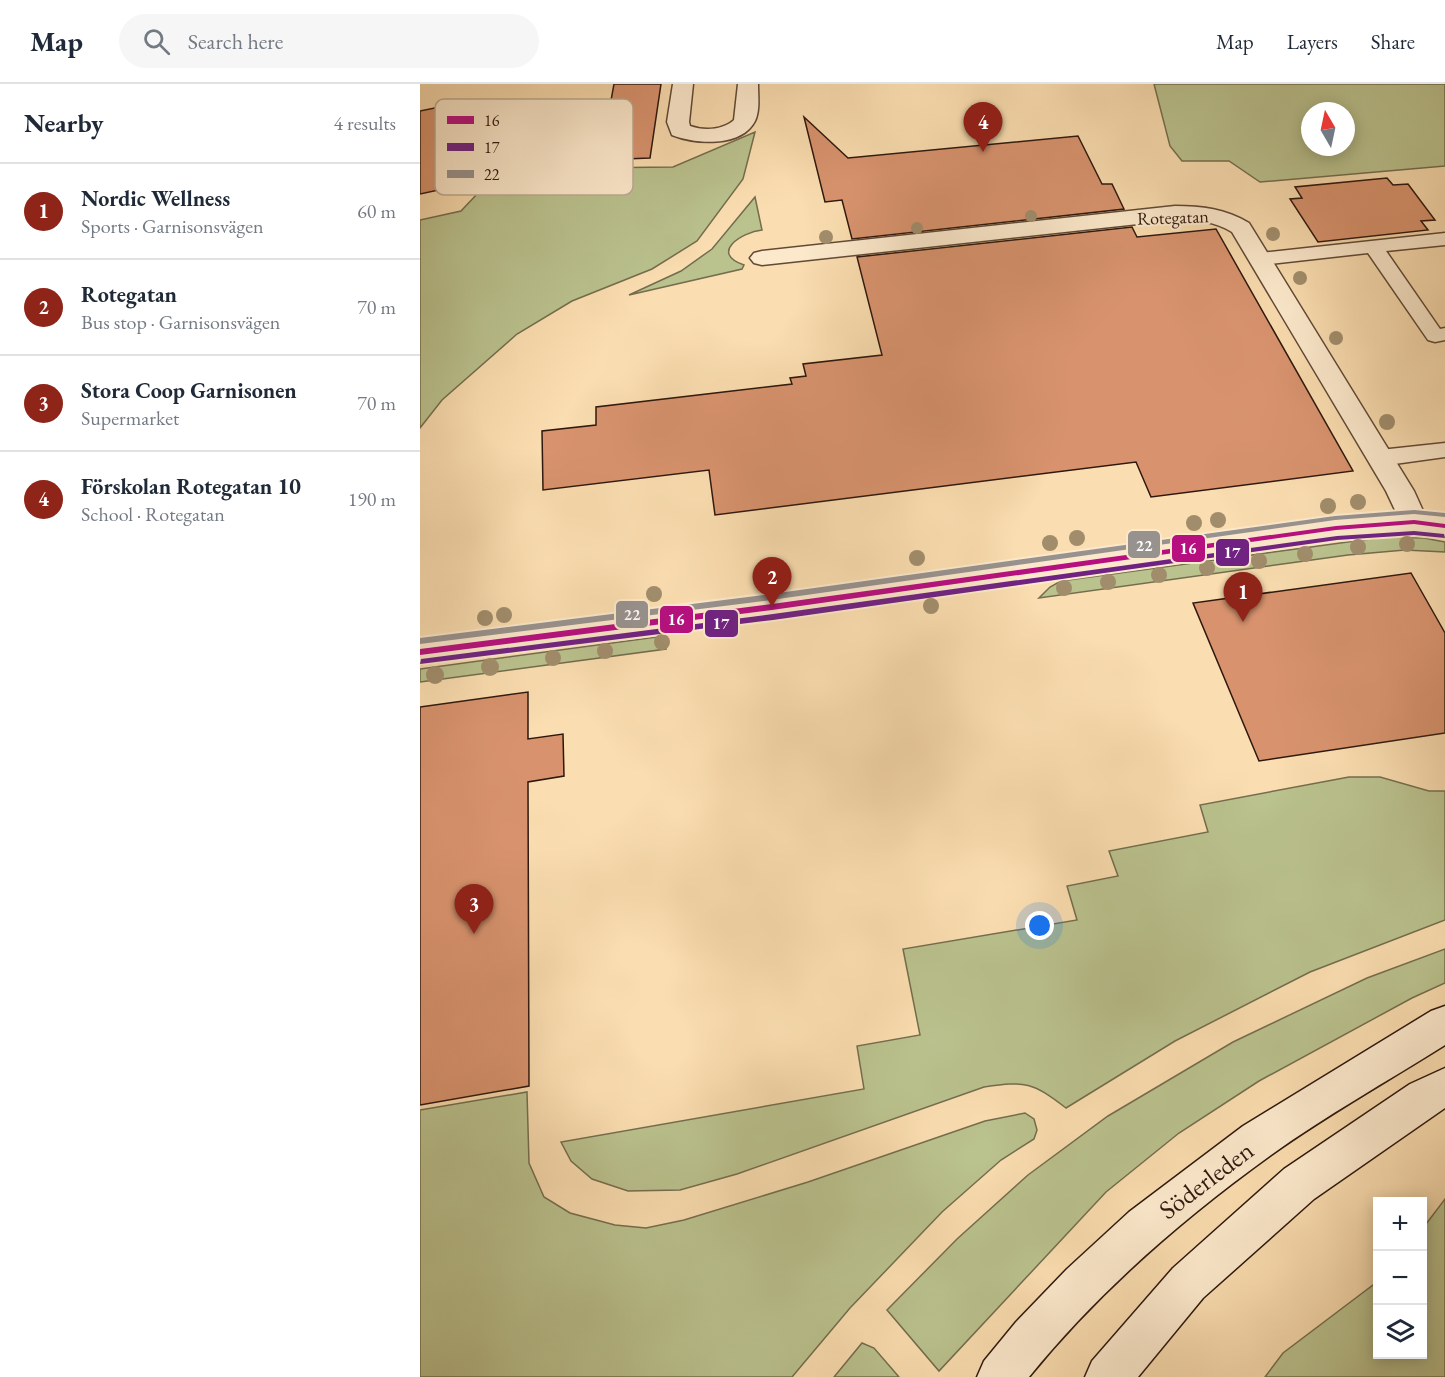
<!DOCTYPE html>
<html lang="en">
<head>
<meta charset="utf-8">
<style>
  body { margin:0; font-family:"EB Garamond",serif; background:#f6f6f7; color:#1f2937 }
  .controls { position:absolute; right:18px; bottom:18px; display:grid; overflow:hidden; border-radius:0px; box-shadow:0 3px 15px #0003 }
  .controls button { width:54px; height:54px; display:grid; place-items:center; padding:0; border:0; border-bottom:2px solid #e0e1e3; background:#fff; color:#1f2937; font:30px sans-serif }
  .compass { position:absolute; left:881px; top:18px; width:54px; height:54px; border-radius:50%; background:#fff; box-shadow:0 3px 15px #0003; rotate:351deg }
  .you { position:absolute; left:620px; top:842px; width:21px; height:21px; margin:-15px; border:4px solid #fff; border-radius:50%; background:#1a73e8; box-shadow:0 0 0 9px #1a73e833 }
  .badge { display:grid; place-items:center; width:39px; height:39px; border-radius:50%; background:#8f2418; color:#fff; font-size:20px; font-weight:700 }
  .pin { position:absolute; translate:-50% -50px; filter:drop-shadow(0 2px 3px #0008) }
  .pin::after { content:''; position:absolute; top:32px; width:21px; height:18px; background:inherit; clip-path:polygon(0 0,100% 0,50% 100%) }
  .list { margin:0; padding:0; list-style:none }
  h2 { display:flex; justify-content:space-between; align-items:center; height:78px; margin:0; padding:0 24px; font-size:26px }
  h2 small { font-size:20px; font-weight:400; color:#747a83 }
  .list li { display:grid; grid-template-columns:39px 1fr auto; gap:18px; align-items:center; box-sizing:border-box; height:96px; padding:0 24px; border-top:2px solid #e0e1e3 }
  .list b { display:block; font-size:22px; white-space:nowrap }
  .list p { margin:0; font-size:20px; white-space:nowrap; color:#747a83 }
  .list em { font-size:20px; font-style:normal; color:#747a83 }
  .icon { flex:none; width:33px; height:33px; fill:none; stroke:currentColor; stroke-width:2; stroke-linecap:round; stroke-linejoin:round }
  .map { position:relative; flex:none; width:1025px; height:1293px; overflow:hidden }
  header { display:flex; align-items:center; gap:36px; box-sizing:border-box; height:84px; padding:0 30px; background:#fff; border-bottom:2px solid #e0e1e3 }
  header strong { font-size:28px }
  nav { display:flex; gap:33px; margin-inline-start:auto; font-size:21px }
  .search { width:420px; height:54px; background:#f6f6f7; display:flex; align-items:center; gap:15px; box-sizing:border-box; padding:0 21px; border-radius:33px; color:#747a83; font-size:22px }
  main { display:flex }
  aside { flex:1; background:#fff }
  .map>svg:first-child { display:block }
  .green { fill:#bac28e; stroke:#746d4e; stroke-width:1.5; fill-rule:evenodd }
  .building { fill:#d8936e; stroke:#2e180e; stroke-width:1.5 }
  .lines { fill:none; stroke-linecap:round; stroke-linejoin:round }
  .lane-casing { stroke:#614936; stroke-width:3 }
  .street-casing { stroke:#614936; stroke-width:3 }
  .secondary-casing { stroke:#2e180e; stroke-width:3 }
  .lane { fill:#fce9cc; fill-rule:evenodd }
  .street { fill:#fce9cc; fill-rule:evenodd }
  .secondary { fill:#fce9cc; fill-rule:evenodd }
  .bus-1-casing { stroke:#fce9cc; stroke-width:4 }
  .bus-2-casing { stroke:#fce9cc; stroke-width:4 }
  .bus-3-casing { stroke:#fce9cc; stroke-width:4 }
  .bus-1 { fill:#b60f80; fill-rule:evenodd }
  .bus-2 { fill:#702283; fill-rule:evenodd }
  .bus-3 { fill:#98928f; fill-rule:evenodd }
  .tree { fill:#a18d6c }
  .labels { text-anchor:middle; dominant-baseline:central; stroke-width:4.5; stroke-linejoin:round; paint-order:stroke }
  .far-street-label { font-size:18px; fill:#2e180e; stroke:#fce9cc }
  .near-street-label { font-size:26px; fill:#2e180e; stroke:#fce9cc }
  .key { fill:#fce9cc; stroke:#beaa93; stroke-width:1.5 }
  .key-label { font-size:16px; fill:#2e180e }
  .line-badge { stroke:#fce9cc; stroke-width:2 }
  .badge-label { font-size:16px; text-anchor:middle; font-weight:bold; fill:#fff }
</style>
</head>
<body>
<header>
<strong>Map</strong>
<div class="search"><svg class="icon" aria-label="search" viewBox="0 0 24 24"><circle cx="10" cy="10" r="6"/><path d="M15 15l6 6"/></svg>Search here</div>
<nav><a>Map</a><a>Layers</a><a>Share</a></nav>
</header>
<main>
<aside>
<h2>Nearby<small>4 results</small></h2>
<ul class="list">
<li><span class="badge">1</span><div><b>Nordic Wellness</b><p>Sports · Garnisonsvägen</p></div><em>60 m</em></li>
<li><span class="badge">2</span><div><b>Rotegatan</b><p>Bus stop · Garnisonsvägen</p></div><em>70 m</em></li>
<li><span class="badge">3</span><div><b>Stora Coop Garnisonen</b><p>Supermarket</p></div><em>70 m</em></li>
<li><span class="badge">4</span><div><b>Förskolan Rotegatan 10</b><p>School · Rotegatan</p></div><em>190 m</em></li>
</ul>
</aside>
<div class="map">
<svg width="1025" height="1293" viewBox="0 0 1025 1293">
  <rect width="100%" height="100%" fill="#faddb0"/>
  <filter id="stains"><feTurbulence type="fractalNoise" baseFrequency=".00333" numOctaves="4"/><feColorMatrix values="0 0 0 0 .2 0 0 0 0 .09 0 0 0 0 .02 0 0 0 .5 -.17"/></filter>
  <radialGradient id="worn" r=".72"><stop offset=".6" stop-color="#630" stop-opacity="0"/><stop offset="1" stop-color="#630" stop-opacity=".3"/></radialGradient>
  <path class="green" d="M734 0H1025V82L840 98 809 77H762L750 62ZM890 27H926V63H890Z
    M335 48 323 95 277 157 232 185 152 217 97 250 22 316 0 344V136L41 127 60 107 160 84 253 83Z
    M335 113 342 146C322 148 289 169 324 181L322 185 209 211 261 187 292 165Z
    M965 453 1004 454 1025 458V468L985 466 928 471 619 514 630 503 641 497Z
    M244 552 246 565 0 598V585Z
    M929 693H960L1009 707H1025V836L890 888 755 957 646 1024C612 998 606 997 564 1003L317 1090 260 1106 208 1107 172 1095 151 1077 141 1058 444 1005 437 962 500 951 483 865 657 836 647 802 698 792 689 767 788 748 780 721Z
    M1025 865V899L992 914 839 997 759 1049 686 1108 519 1287 467 1226 537 1155 608 1091 688 1032 813 958 947 894Z
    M107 1008 109 1079 124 1113 150 1129 195 1141 226 1144 264 1136 388 1098 565 1037 605 1029 614 1035 617 1046 614 1055 581 1076 522 1128 430 1224 372 1293H0V1026Z
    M1025 1115V1293H845L863 1269 957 1198 958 1270H1002L1003 1144Z
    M442 1259 454 1264 479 1293H414Z"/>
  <path class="building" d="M194 0H241L230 74 180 76Z
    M29 21 59 90 48 92 51 99 0 110V27Z
    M384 33 428 74 658 52 682 100H692L704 125 432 155 422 116 405 118Z
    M967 94 973 101 988 100 1015 136 1001 137 1008 146 898 158 870 115 882 114 875 103Z
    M712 143 717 153 796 145 933 387 731 413 716 378 295 431 289 386 123 406 122 347 176 341V323L372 300 370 294 386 292 383 280 462 271 437 173Z
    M991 489 1025 549V649L839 677 773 519Z
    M108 608V655L143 650 144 692 108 698 109 1002 0 1021V623Z"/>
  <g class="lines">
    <g class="lane-casing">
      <path id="lane" d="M1025 149V161L966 167 1020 245 1025 244V256L1015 258 1008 256 948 169 840 181 833 179 830 175 833 171 840 169Z
        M1025 359V373L960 382 952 379 949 374 952 369 960 366Z"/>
    </g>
    <g class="street-casing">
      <path id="street" d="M253 0H273L269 38 270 42C284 47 303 46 314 36L318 0H338C338 12 340 27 335 37 321 64 275 60 252 51L247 38Z
        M755 122C782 122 806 125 829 139L994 407 1008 438 1004 445 994 448 984 445 966 407 812 148C794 137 776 136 755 136L342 181 334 179 330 174 334 169 342 167Z"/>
    </g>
    <g class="secondary-casing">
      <path id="secondary" d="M994 428 1025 432V452L994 448 916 454 352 534 0 580V556L352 512 916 434Z
        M1025 922V961C968 997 905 1032 851 1071 762 1135 678 1208 609 1293H557L564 1277 596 1238 647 1185 709 1128 823 1042 1011 927Z
        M1025 984V1024L894 1115 783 1214 718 1293H665L672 1277 753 1184 864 1085 990 1000Z"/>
    </g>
    <use href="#lane" class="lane"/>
    <use href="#street" class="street"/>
    <use href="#secondary" class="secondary"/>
    <g class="bus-1-casing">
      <path id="bus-1" d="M994 436 1025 440V444L994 440 916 446 352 526 0 571V565L352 520 916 442Z"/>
    </g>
    <g class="bus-2-casing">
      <path id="bus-2" d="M994 447 1024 450 1025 454 994 451 917 456 353 536 0 580 1 575 353 530 917 452Z"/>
    </g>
    <g class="bus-3-casing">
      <path id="bus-3" d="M994 426 1025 429V433L994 430 915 436 351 516 0 560V554L351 510 915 432Z"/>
    </g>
    <use href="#bus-1" class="bus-1"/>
    <use href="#bus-2" class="bus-2"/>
    <use href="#bus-3" class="bus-3"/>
  </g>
  <g class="tree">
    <circle cx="611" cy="132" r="6"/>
    <circle cx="497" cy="144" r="6"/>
    <circle cx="853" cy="150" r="7"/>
    <circle cx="406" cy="153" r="7"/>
    <circle cx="880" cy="194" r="7"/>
    <circle cx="916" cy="254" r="7"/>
    <circle cx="967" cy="338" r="8"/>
    <circle cx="938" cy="418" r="8"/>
    <circle cx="908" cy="422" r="8"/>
    <circle cx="798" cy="436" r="8"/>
    <circle cx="774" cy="439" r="8"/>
    <circle cx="657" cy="454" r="8"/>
    <circle cx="630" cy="459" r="8"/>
    <circle cx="987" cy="460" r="8"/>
    <circle cx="938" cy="463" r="8"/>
    <circle cx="885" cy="470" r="8"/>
    <circle cx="497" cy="474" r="8"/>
    <circle cx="839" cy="477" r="8"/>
    <circle cx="787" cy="484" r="8"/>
    <circle cx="739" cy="491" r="8"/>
    <circle cx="688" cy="498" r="8"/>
    <circle cx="644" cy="504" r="8"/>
    <circle cx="234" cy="510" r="8"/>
    <circle cx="511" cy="522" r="8"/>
    <circle cx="84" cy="531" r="8"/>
    <circle cx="65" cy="534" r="8"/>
    <circle cx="242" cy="558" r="8"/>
    <circle cx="185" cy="567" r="8"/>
    <circle cx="133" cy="574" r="8"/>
    <circle cx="70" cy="583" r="9"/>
    <circle cx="15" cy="591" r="9"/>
  </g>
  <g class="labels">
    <g class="far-street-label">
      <text transform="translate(753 133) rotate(-2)">Rotegatan</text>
    </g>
    <g class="near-street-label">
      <text transform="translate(786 1096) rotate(-37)">Söderleden</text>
    </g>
  </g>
  <rect x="15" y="15" width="198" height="96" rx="9" class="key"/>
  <rect x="27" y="32" width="27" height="8" fill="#b60f80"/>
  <rect x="27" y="59" width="27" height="8" fill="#702283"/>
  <rect x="27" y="86" width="27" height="8" fill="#98928f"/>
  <g class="key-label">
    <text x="64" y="42">16</text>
    <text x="64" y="69">17</text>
    <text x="64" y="96">22</text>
  </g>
  <g class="line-badge">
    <rect x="707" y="446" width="34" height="29" rx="6" fill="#98928f"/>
    <rect x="751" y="450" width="35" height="29" rx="6" fill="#b60f80"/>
    <rect x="795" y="454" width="35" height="29" rx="6" fill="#702283"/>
    <rect x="195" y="516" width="34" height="29" rx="6" fill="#98928f"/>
    <rect x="239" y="521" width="35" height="29" rx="6" fill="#b60f80"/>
    <rect x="284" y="525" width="35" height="29" rx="6" fill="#702283"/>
  </g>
  <g class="badge-label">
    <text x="724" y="467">22</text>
    <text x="768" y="470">16</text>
    <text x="812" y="474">17</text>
    <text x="212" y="536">22</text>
    <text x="256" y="541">16</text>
    <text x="301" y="545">17</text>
  </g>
  <rect width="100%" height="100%" filter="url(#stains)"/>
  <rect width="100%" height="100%" fill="url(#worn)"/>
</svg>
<div class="controls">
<button>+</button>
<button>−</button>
<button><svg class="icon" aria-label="layers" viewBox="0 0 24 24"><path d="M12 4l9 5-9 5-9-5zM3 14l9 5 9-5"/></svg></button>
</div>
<svg class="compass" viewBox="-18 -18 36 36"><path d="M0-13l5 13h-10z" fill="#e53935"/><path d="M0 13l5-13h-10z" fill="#747a83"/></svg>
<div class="you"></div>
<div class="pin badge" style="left:823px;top:538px">1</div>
<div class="pin badge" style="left:352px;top:523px">2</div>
<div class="pin badge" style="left:54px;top:850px">3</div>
<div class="pin badge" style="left:563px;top:68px">4</div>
</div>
</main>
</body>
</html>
